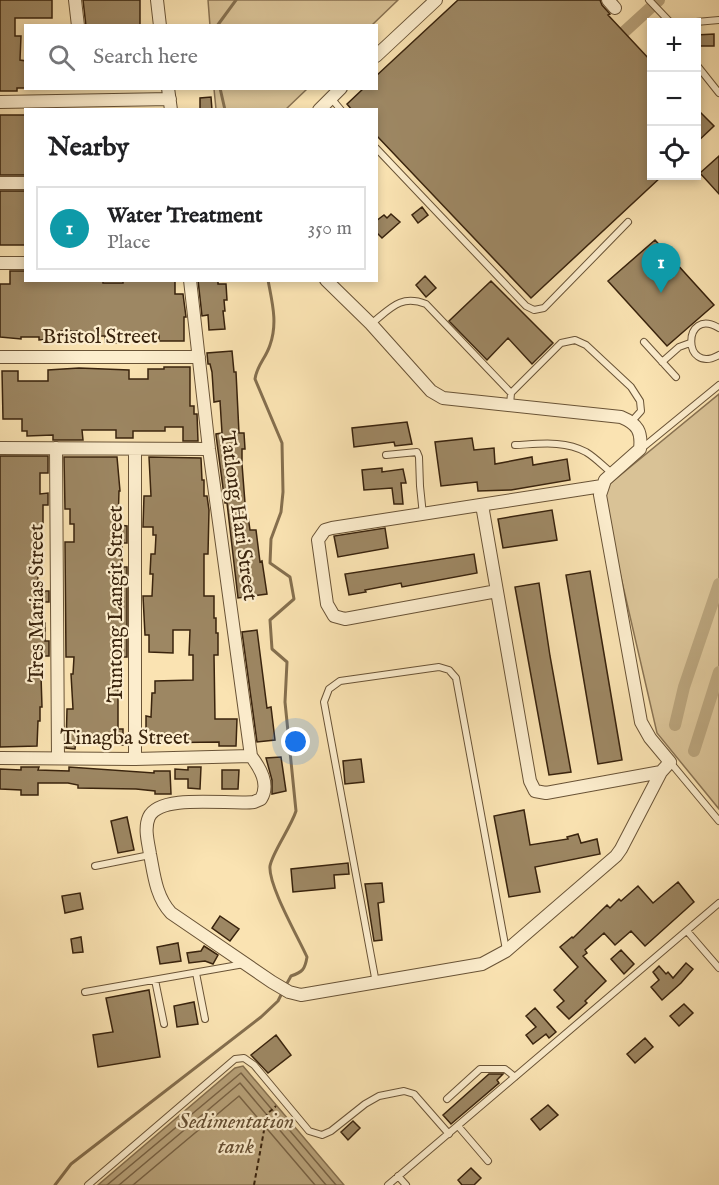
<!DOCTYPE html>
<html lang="en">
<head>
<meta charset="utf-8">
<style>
  body { margin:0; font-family:"IM FELL English",serif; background:#f2f2f2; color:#202124 }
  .controls { position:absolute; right:18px; top:18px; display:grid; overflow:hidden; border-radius:0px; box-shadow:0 3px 9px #0003 }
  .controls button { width:54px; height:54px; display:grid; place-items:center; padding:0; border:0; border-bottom:2px solid #e0e0e0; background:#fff; color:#202124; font:30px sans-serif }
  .you { position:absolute; left:296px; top:742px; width:21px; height:21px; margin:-15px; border:4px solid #fff; border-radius:50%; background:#1a73e8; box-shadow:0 0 0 9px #1a73e833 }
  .badge { display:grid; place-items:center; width:39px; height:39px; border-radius:50%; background:#8f2418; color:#fff; font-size:20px; font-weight:700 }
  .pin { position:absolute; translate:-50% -50px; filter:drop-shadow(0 2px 3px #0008) }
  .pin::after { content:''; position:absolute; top:32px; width:21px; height:18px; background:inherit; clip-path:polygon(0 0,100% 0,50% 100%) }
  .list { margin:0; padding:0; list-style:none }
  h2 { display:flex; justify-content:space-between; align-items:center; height:78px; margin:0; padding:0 24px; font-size:26px }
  h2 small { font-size:20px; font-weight:400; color:#757577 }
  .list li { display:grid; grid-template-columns:39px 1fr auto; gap:18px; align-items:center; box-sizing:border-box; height:84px; margin:0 12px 12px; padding:0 12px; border:2px solid #e0e0e0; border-radius:0px }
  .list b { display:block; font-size:22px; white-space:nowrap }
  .list p { margin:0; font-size:20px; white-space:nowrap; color:#757577 }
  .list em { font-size:20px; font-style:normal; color:#757577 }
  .icon { flex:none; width:33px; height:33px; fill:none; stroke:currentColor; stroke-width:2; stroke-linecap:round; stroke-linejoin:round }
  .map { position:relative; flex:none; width:719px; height:1185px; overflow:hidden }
  .search { position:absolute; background:#fff; box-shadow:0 3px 9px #0003; left:24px; top:24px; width:354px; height:66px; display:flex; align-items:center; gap:15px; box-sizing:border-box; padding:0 21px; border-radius:0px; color:#757577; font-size:22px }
  .panel { position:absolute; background:#fff; box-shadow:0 3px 9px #0003; left:24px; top:108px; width:354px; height:174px; border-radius:0px }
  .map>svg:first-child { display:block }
  .green { fill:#d9c296; stroke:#897252; stroke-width:1.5 }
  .water { fill:#b8a27a; stroke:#856f4e; stroke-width:1.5 }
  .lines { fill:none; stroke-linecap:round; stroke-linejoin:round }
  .shore { stroke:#786244; stroke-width:1.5 }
  .stream { stroke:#856f4e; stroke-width:3 }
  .canal { stroke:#b8a27a; stroke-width:12 }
  .building { fill:#9d8763; stroke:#39230d; stroke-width:1.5 }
  .service-casing { stroke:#695336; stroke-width:8 }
  .minor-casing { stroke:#695336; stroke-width:14 }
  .path { stroke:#39230d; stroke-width:2; stroke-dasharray:4.5 3; stroke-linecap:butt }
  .service { stroke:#fcedcd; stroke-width:6 }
  .minor { stroke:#fcedcd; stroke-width:12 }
  .labels { text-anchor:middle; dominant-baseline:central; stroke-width:4.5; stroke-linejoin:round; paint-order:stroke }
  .street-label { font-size:21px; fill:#39230d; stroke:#fcedcd }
  .water-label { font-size:22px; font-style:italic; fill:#654f33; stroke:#fcedcd }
</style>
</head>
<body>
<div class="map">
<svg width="719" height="1185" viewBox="0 0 719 1185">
  <rect width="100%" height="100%" fill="#fae3b2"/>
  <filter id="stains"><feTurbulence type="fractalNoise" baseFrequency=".00333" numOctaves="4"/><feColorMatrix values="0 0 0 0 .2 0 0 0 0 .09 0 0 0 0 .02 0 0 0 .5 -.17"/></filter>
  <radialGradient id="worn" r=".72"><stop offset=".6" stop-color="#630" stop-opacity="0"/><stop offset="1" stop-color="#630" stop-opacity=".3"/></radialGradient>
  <path class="green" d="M208 0H398L372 25 210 26Z
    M214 89V88L307 89 285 110 216 109Z
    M719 394V809L657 733 601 491Z"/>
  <path class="water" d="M243 1066 344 1185H98L235 1068Z"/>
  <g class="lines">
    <path class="shore" d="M107 1185 241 1073 336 1185
      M119 1185 240 1083 326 1185
      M133 1185 239 1096 315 1185"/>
    <path class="stream" d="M217 26 236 0
      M220 88 225 110
      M268 280C272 302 278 323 270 345 266 358 257 365 255 379L282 443 283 492 281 512 271 539 270 563 290 577 294 599 270 620 272 649 287 662 285 702 296 811C291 827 272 853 270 866 268 885 298 937 307 957 305 969 303 972 291 976L285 987
      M55 1185 71 1164 261 1017 278 1001 282 993"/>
    <path class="canal" d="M624 32 659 0
      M675 725 684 687 719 584
      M694 751 719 672"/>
  </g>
  <path class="building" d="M0 0H52V18H15V36H21L20 60 26 61V88H17V91H0Z
    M83 0H140V26H86Z
    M458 0H600L602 5 610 14 608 15 651 61V176H662L531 298 376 135V110H352L347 104 364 88H376V76Z
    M714 34V46H696V35Z
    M211 97 212 110H200V98Z
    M696 108 714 126 696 143Z
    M0 115H26V175H0Z
    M719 156V194L700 173Z
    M0 191H26V245H0Z
    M422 207 428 215 418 223 412 215Z
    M391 214 400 222 382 238 376 232V221L384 215 387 218Z
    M655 240 714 305 667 346 608 281Z
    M10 271H25L26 280H103V283H123V280H175V294H183L186 317H184V341H159V334H137V336H119V343L105 342V336H82V331H61V338H52V339L39 340V337H21V339L0 337V284H10Z
    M425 276 436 288 426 297 416 285Z
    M198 280H218V284H226L227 300H224L225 311H223L225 329 209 330 208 315 202 316Z
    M491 281 553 343 532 364 508 338 487 360 449 321Z
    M232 351 234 372H236L239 433H244L245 449H242V464L246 516H248L250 530H256L260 562 262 561 267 594 238 598 227 503H225L216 435V434L222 433 220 401 214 402 212 372 210 364H208L207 353Z
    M164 367H190V406H194V414H197L198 441H183V427H165V431H133V438H116V430H82L83 440H53V435L27 436V431H22V419H3L2 371H18V381H48V370L79 368 129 370V379H148V369H164Z
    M407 422 412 444 395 446 394 442 354 447 352 428Z
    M472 438 474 450 494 448 495 464 532 457 533 465 567 459 570 480 511 490 478 491 477 482 441 486 435 442Z
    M0 456H48V473H40V494L48 493V505H43V529H41L37 591H49V602H39V623H45V641H49V656H39V676H41L42 707H40V721H38L37 746 0 747Z
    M64 457H117L120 491H119L118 525 127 526V543H122V567H127V657H118V729H123V745H97V741H76L75 749 66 748 67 709H73L71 674H73L74 657H66L65 542H74V524H70V509H65Z
    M149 457 201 458 202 480H204V496H207L209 510 208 554H204V596H214V618H216V633H218V655H214L215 719H237L236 746H219V742L146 743V716L151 717 152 693H155V681L193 680V655H189L190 630H173V653L149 652V635H145L143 596H152L153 574H150L151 554H155L156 535H153V527H143L144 496H151Z
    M382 468V472L403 469 406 483H401L403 504H394L392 488 364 490 362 470Z
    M552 510 557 540 503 548 498 519Z
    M385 528 388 548 338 557 334 536Z
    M474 554 477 573 402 587 401 583 365 590 366 592 349 595 345 574Z
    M590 571 622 760 598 764 566 575Z
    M539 583 550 656 571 772 549 775 515 587Z
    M257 630 267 708 271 707 275 740 257 742 242 632Z
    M281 757 286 791 272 794V780L266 758Z
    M361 759 364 782 345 784 343 761Z
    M21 767H39L38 770 69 771V767L154 773V771H170L171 794H155V791L136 789 78 788V785L68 783H38V795H21V790L0 789V769L21 770Z
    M188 767H201L200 789 188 788V779H175V769L188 770Z
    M222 770H239L238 789H222Z
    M524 810 530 845 568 839 567 837 578 834 581 843 597 839 600 854 535 867 540 892 509 897 494 816Z
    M127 817 134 850 118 853 111 821Z
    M348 863 349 874 334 875 335 888 293 892 291 869Z
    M678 882 694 902 645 946 631 931 615 945 604 933 585 950 587 953 583 956 606 981 585 1001 587 1003 569 1019 557 1007 564 1001 554 990 578 967 560 947 572 937 573 938 607 905 610 908 619 899 621 901 638 886 653 903Z
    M382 883 384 902 378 903 382 940 374 941 365 884Z
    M80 893 83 909 65 913 62 896Z
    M220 916 239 929 230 941 212 928Z
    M81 937 83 952 73 953 71 939Z
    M178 943 181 961 160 964 157 947Z
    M204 946 218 955 213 964 205 961 189 963 187 953 201 951Z
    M621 950 634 964 624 974 611 959Z
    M686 963 693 969 681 983 662 1000 651 987 659 980 653 972 659 966 666 974 668 972 673 978Z
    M149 990 160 1057 98 1067 93 1035 113 1032 106 998Z
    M194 1002 198 1024 177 1027 174 1006Z
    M684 1004 693 1013 679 1026 670 1016Z
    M535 1008 556 1032 549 1038 546 1034 533 1044 526 1035 536 1027 526 1016Z
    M276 1035 291 1055 268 1073 251 1055Z
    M645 1038 653 1047 635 1063 627 1054Z
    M489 1074H503L497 1080 499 1083 451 1124 443 1115Z
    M548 1105 558 1115 540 1130 531 1119Z
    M353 1121 360 1128 348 1140 341 1132Z
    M471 1168 481 1178 474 1185H462L458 1180Z"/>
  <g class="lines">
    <g class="service-casing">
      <path id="service" d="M649 0 670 22
        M696 22 719 20
        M696 64 719 93
        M331 98 341 110
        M376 148 526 306 534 310 544 308 628 222
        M371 324C390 309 400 294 426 304L511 393
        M719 328C682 306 682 376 719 355
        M644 342 676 377
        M662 362 679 347 690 343
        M510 405 511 393 561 343 575 340 586 345 631 387 640 401 641 411 632 421
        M515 445C539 444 564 440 586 452 596 458 604 467 613 474
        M641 449 719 385
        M386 455 417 452 419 457 420 486 423 515
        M670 762 719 821
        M95 866 150 855
        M687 931 719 968
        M196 973 205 1019
        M155 980 164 1024
        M376 983 324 702 329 689 340 681 439 667 449 670 456 678 506 950
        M85 992 244 964
        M447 1099 480 1069H505L515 1077
        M458 1126 488 1161
        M398 1176 406 1185
        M88 1185 235 1059 244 1058 254 1065 309 1131 322 1135 331 1131 365 1104 379 1096 404 1091 414 1094 449 1134
        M388 1185 719 903"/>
    </g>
    <g class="minor-casing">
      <path id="minor" d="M75 0 78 26
        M157 0 160 26
        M608 0 615 8
        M376 56 436 0
        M168 88 171 110
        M0 102 170 99
        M319 110 341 88
        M0 183H26
        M0 263H26
        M190 280 209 449 251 756C260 768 270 784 261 799L254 802C230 805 160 793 149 817 144 828 148 842 150 854 154 875 156 897 171 913L272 982 289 992 301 995 482 964 506 951 616 856 621 849 661 772 670 762 650 738 641 722 600 495 605 480 640 449C642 432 638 424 621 417L443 398 431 391 371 324 326 280
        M0 357H199
        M0 448 209 449
        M56 448 58 758
        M135 449V759
        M482 505 530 781 535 791 546 793 661 772
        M497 591 345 619 334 616 327 604 318 540 325 530 332 528 602 486
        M0 758 135 759 251 756"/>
    </g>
    <path class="path" d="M254 1185 267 1114 276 1106"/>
    <use href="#service" class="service"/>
    <use href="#minor" class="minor"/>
  </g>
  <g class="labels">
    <g class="street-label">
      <text x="100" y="337">Bristol Street</text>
      <text transform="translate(238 516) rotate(82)">Tatlong Hari Street</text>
      <text transform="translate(37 603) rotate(-90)">Tres Marias Street</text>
      <text transform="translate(116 604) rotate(-90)">Tuntong Langit Street</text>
      <text x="125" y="738">Tinagba Street</text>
    </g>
    <g class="water-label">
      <text x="236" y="1122">Sedimentation<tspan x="236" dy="25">tank</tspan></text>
    </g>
  </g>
  <rect width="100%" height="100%" filter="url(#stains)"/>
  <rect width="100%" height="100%" fill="url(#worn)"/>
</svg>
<div class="controls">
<button>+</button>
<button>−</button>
<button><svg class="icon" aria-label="locate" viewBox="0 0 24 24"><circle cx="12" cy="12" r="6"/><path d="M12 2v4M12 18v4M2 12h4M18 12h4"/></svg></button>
</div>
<div class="you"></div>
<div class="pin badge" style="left:661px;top:293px;background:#0f9aa8">1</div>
<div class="search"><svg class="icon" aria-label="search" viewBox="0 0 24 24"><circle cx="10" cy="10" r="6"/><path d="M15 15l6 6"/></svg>Search here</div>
<section class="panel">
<h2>Nearby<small></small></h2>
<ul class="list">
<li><span class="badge" style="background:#0f9aa8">1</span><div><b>Water Treatment</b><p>Place</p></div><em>350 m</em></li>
</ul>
</section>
</div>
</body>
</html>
